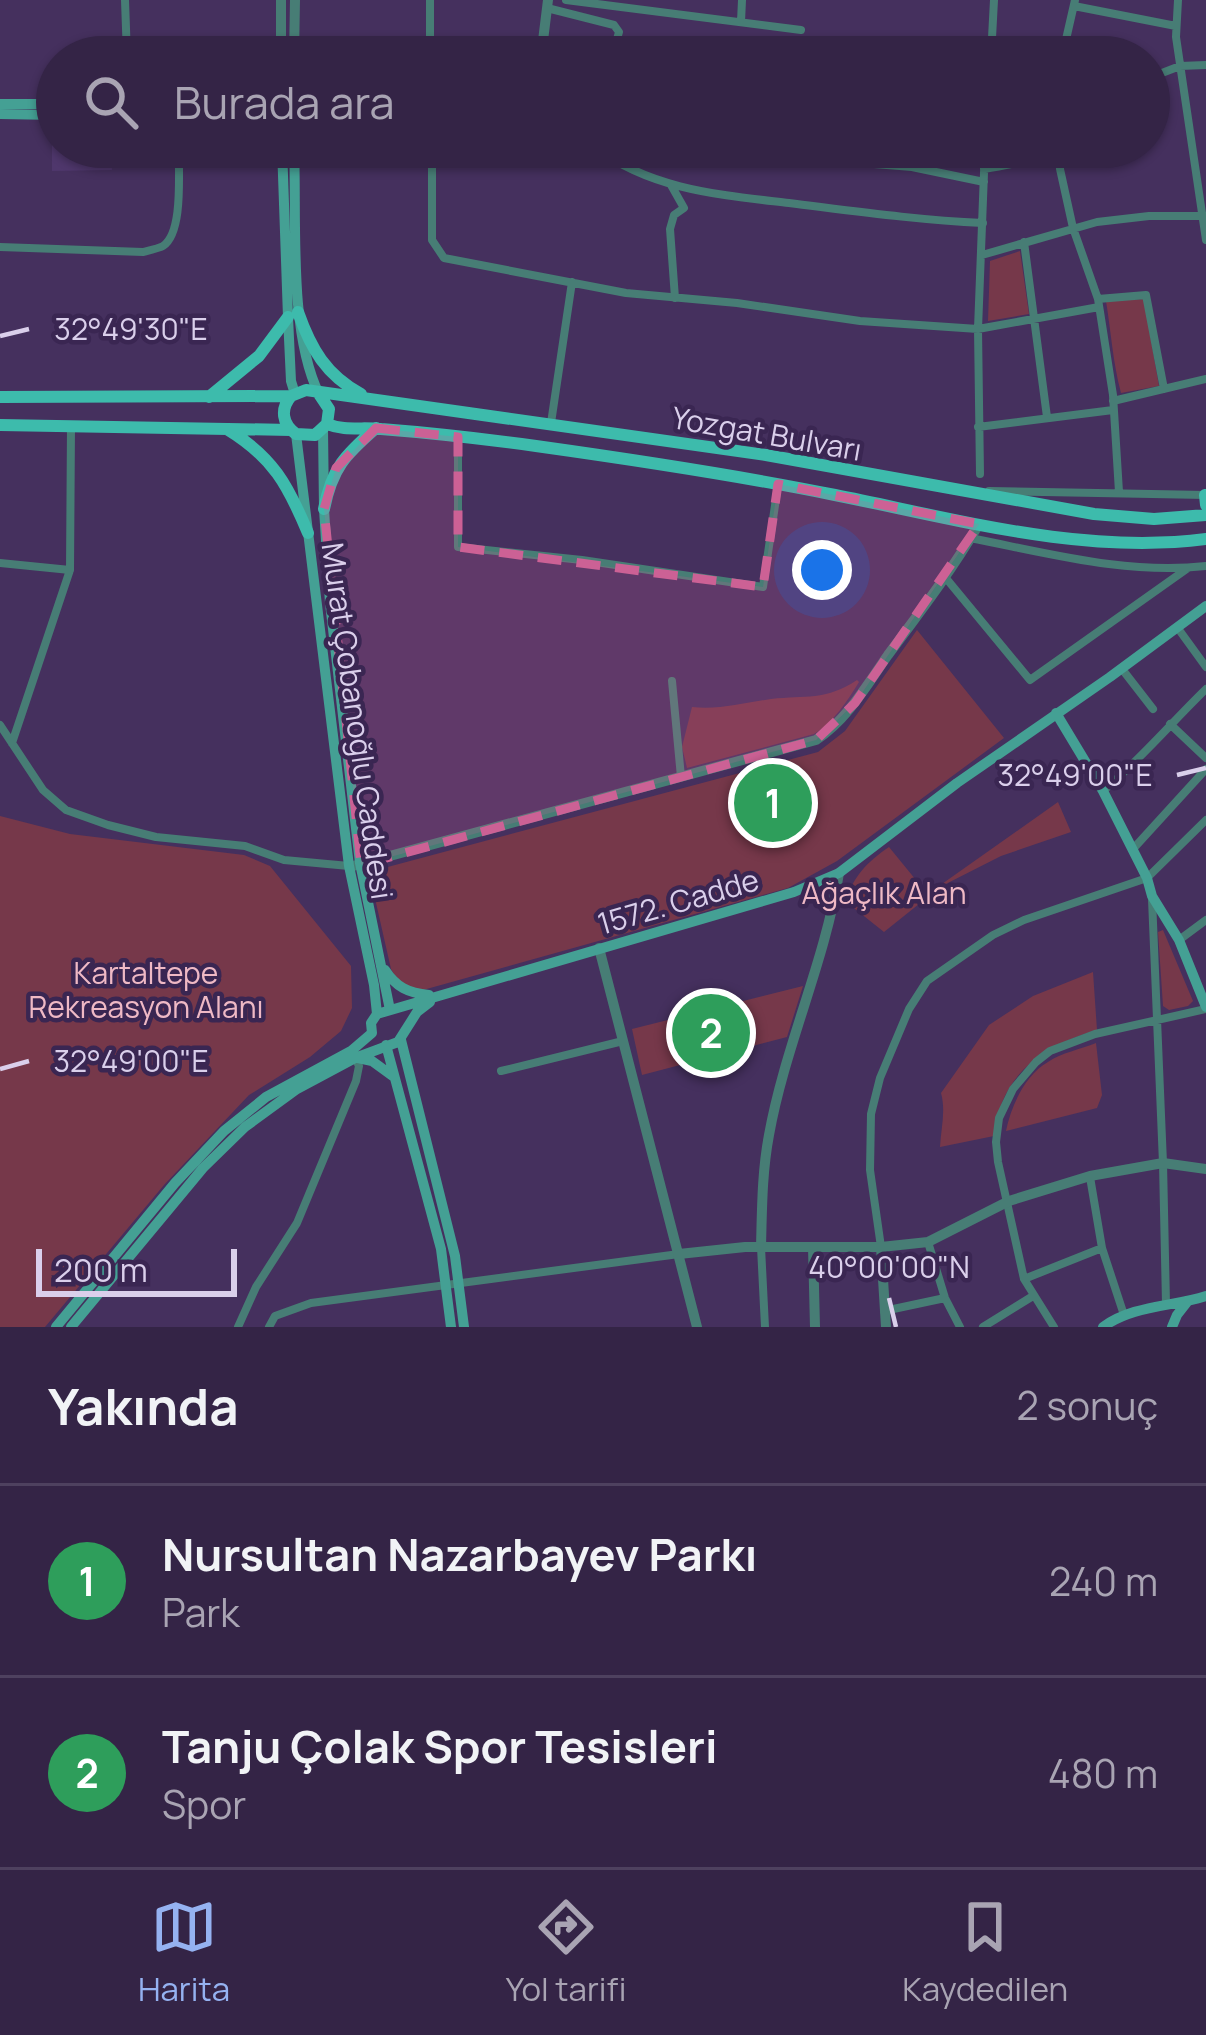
<!DOCTYPE html>
<html lang="tr">
<head>
<meta charset="utf-8">
<style>
  body { margin:0; font-family:Manrope,sans-serif; background:#3f3051; color:#f1f3f6 }
  .scale { position:absolute; left:36px; bottom:30px; width:201px; box-sizing:border-box; padding-left:12px; border:6px solid #dacfeb; border-top:0; font-size:33px; line-height:42px; white-space:nowrap; color:#dacfeb; -webkit-text-stroke:9px #3a2652; paint-order:stroke }
  .you { position:absolute; left:822px; top:570px; width:42px; height:42px; margin:-30px; border:9px solid #fff; border-radius:50%; background:#1a73e8; box-shadow:0 0 0 18px #1a73e833 }
  .badge { display:grid; place-items:center; width:78px; height:78px; border-radius:50%; background:#95b2f1; color:#fff; font-size:39px; font-weight:700 }
  .pin { position:absolute; translate:-50% -50%; border:6px solid #fff; box-shadow:0 3px 12px #0006 }
  .list { margin:0; padding:0; list-style:none }
  h2 { display:flex; justify-content:space-between; align-items:center; height:156px; margin:0; padding:0 48px; font-size:51px }
  h2 small { font-size:39px; font-weight:400; color:#a9a4b3 }
  .list li { display:grid; grid-template-columns:78px 1fr auto; gap:36px; align-items:center; box-sizing:border-box; height:192px; padding:0 48px; border-top:3px solid #4e415f }
  .list b { display:block; font-size:45px; white-space:nowrap }
  .list p { margin:0; font-size:39px; white-space:nowrap; color:#a9a4b3 }
  .list em { font-size:39px; font-style:normal; color:#a9a4b3 }
  .icon { flex:none; width:66px; height:66px; fill:none; stroke:currentColor; stroke-width:2; stroke-linecap:round; stroke-linejoin:round }
  .map { position:relative; flex:none; width:1206px; height:1327px; overflow:hidden }
  .search { position:absolute; background:#342446; box-shadow:0 3px 9px #0004; left:36px; right:36px; top:36px; height:132px; display:flex; align-items:center; gap:30px; box-sizing:border-box; padding:0 42px; border-radius:66px; color:#a9a4b3; font-size:45px }
  .sheet { height:540px; background:#342446 }
  nav { display:flex; justify-content:space-around; align-items:center; box-sizing:border-box; height:168px; border-top:3px solid #4e415f; background:#342446; font-size:33px; color:#a9a4b3 }
  nav a { display:grid; justify-items:center; gap:6px }
  nav .on { color:#95b2f1 }
  .map>svg:first-child { display:block }
  .built { fill:#4f376c }
  .green { fill:#76384a }
  .lines { fill:none; stroke-linecap:round; stroke-linejoin:round }
  .minor { stroke:#477d75; stroke-width:8 }
  .tertiary { stroke:#477d75; stroke-width:10 }
  .secondary { stroke:#44a094; stroke-width:10 }
  .primary { stroke:#3dbbac; stroke-width:12 }
  .marked { fill:#cc6195; fill-opacity:0.2; stroke:#cc6195; stroke-width:9; stroke-dasharray:24 15; stroke-linejoin:round }
  .ticks { fill:none; stroke:#dacfeb; stroke-width:4.5 }
  .labels { text-anchor:middle; dominant-baseline:central; stroke-width:9; stroke-linejoin:round; paint-order:stroke }
  .street-label { font-size:30px; fill:#dacfeb; stroke:#3a2652 }
  .park-label { font-size:30px; fill:#efb9c5; stroke:#3a2652 }
  .ticks-label { font-size:30px; text-anchor:middle; fill:#dacfeb; stroke:#3a2652; stroke-width:9; stroke-linejoin:round; paint-order:stroke }
</style>
</head>
<body>
<div class="map">
<svg width="1206" height="1327" viewBox="0 0 1206 1327">
  <rect width="100%" height="100%" fill="#45305e"/>
  <path class="built" d="M52 126H57V147H111L112 170 52 171Z"/>
  <path class="green" d="M1020 251 1029 314 988 321 990 261Z
    M1144 299 1159 386 1121 393C1113 363 1111 332 1106 301Z
    M917 630 1004 738 837 861 788 888 423 990C409 991 397 981 391 969L369 872 818 752 845 731Z
    M857 680 859 682C848 700 833 723 814 734L687 768 682 747 692 707C719 710 744 703 771 699 806 695 825 701 857 680Z
    M1058 802 1071 832 1001 856 932 891Z
    M0 816 70 834 244 855 270 866 351 966 352 1008 341 1031 310 1057 249 1095 164 1185 45 1327H0Z
    M889 847 929 896 884 932 845 901C854 876 867 862 889 847Z
    M1163 930 1193 1001 1188 1006 1169 1010 1163 1006 1158 932Z
    M1093 972 1097 1030C1041 1047 1001 1074 994 1136L940 1147C941 1128 946 1111 941 1093L989 1025 1033 996Z
    M803 986 787 1037 642 1075 632 1029Z
    M1096 1043 1102 1095 1097 1108 1006 1131C1011 1106 1025 1075 1048 1062 1061 1053 1081 1049 1096 1043Z"/>
  <g class="lines">
    <path class="minor" d="M125 0 127 57
      M430 0V57
      M566 0 801 30
      M1178 0 1176 37 1206 240
      M1074 6 1176 26
      M547 8 614 25 619 32 612 57
      M741 22 742 0
      M991 57 994 0
      M1062 57 1075 0
      M1149 78 1180 66 1206 65
      M432 147V240L444 258 626 293 737 303 860 321 978 329 1099 307
      M595 147C651 190 721 195 789 203 854 211 917 220 983 223
      M1059 147 1060 169 1073 228 1098 299 1113 395 1119 492
      M836 161 912 167 984 182
      M984 169C1022 163 1058 153 1096 147
      M671 185 684 208 674 215 670 229 675 298
      M1024 242 1047 417
      M0 247 143 252C147 251 160 248 163 246 184 232 178 171 179 147
      M982 255 1097 222 1149 216H1205
      M1098 299 1146 295 1164 389
      M1113 401 1206 379
      M551 423 572 282
      M978 427 1113 410
      M458 437V547L582 560 763 587 778 485
      M980 474 978 329 985 147
      M989 491 1206 495
      M970 538C1048 553 1127 575 1206 566
      M0 563 70 570
      M945 577 1030 680 1188 568
      M1177 627 1206 667
      M1122 669 1153 709
      M672 681 681 777
      M1170 724 1206 758
      M0 725 43 790 66 810 108 825 156 837 245 846 284 860 349 866
      M12 743 70 570 71 427
      M1103 791C1140 760 1171 723 1206 689
      M1133 849 1206 769
      M1152 899 1163 1163 1166 1304
      M1179 940 1206 920
      M501 1071 623 1041
      M1090 1177 1102 1248 1124 1315
      M928 1242 945 1298 960 1327
      M761 1247 765 1327
      M881 1247 870 1170 871 1114 880 1078 909 1009 927 981 993 935 1024 920 1147 878 1206 820
      M1024 1279 1102 1248
      M884 1311 945 1298
      M238 1327 256 1287 297 1223 356 1081 359 1066 355 1058
      M269 1327 275 1316 311 1303 679 1254
      M983 1327 1033 1296
      M1054 1327 1024 1279 998 1162 996 1142 999 1118 1013 1089 1036 1062 1050 1051 1095 1034 1206 1009"/>
    <path class="tertiary" d="M281 0V57
      M294 57 295 0
      M541 57 548 0
      M353 866 816 740C847 720 867 685 888 655 920 612 952 570 979 524
      M599 948 697 1327
      M761 1247C762 1209 762 1172 769 1135 785 1046 825 962 839 873
      M813 1247 815 1327
      M881 1247 886 1327
      M679 1254 745 1247H881L928 1242 1009 1201 1090 1176 1163 1163 1206 1169"/>
    <path class="secondary" d="M0 104H57
      M0 114 57 115
      M282 147 288 317 291 381 295 394
      M294 147C297 218 288 331 319 394
      M323 429 324 509 330 603 360 863 390 1010
      M1056 713 1103 791 1147 878 1152 896 1179 940 1206 1007
      M385 970C396 987 408 993 429 995
      M377 1014 794 892 839 873 957 783 1110 677 1206 606
      M401 1040 455 1256 464 1327
      M386 1045 441 1249 451 1327
      M358 1058 372 1061 394 1077
      M56 1327 175 1183 224 1131 266 1097 351 1051 372 1033 371 1023 377 1014 374 985 349 866 296 434
      M71 1327 203 1168 245 1127 297 1089 355 1058 398 1042 417 1012 430 1002
      M1103 1327C1133 1305 1172 1307 1206 1296
      M1172 1327 1177 1315 1188 1301"/>
    <path class="primary" d="M298 312C311 349 326 375 361 394
      M319 394 329 409 327 424 315 435 296 434C282 424 280 409 291 396L306 390 766 455 1094 514 1154 519 1206 515
      M0 397 291 396
      M209 397 259 356 288 317
      M327 424C344 431 363 427 381 429 433 433 485 439 536 446 636 460 736 475 835 495 956 519 1082 555 1206 539
      M0 425 291 430
      M227 429C273 457 288 485 308 533
      M1205 495 1206 505
      M324 509C332 468 345 455 376 428"/>
  </g>
  <path class="marked" d="M376 428 458 437V547L763 587 778 484 979 524 855 703 816 740 361 865 324 509 336 468Z"/>
  <path class="ticks" d="M0 336 29 329M1177 775 1206 768M0 1069 29 1061M889 1298 896 1327"/>
  <g class="labels">
    <g class="street-label">
      <text transform="translate(767 433) rotate(10)">Yozgat Bulvarı</text>
      <text transform="translate(358 721) rotate(82)">Murat Çobanoğlu Caddesi</text>
      <text transform="translate(678 901) rotate(-16)">1572. Cadde</text>
    </g>
    <g class="park-label">
      <text x="884" y="892">Ağaçlık Alan</text>
      <text x="146" y="972">Kartaltepe<tspan x="146" dy="34">Rekreasyon Alanı</tspan></text>
    </g>
  </g>
  <g class="ticks-label">
    <text x="131" y="340">32°49'30"E</text>
    <text x="1075" y="786">32°49'00"E</text>
    <text x="131" y="1072">32°49'00"E</text>
    <text x="889" y="1278">40°00'00"N</text>
  </g>
</svg>
<div class="scale">200 m</div>
<div class="you"></div>
<div class="pin badge" style="left:773px;top:803px;background:#2e9e5b">1</div>
<div class="pin badge" style="left:711px;top:1033px;background:#2e9e5b">2</div>
<div class="search"><svg class="icon" aria-label="search" viewBox="0 0 24 24"><circle cx="10" cy="10" r="6"/><path d="M15 15l6 6"/></svg>Burada ara</div>
</div>
<section class="sheet">
<h2>Yakında<small>2 sonuç</small></h2>
<ul class="list">
<li><span class="badge" style="background:#2e9e5b">1</span><div><b>Nursultan Nazarbayev Parkı</b><p>Park</p></div><em>240 m</em></li>
<li><span class="badge" style="background:#2e9e5b">2</span><div><b>Tanju Çolak Spor Tesisleri</b><p>Spor</p></div><em>480 m</em></li>
</ul>
</section>
<nav>
<a class="on"><svg class="icon" aria-label="map" viewBox="0 0 24 24"><path d="M3 6l6-2 6 2 6-2v14l-6 2-6-2-6 2zM9 4v14M15 6v14"/></svg>Harita</a>
<a><svg class="icon" aria-label="directions" viewBox="0 0 24 24"><path d="M12 3l9 9-9 9-9-9zM9 14v-3h6M13 9l2 2-2 2"/></svg>Yol tarifi</a>
<a><svg class="icon" aria-label="saved" viewBox="0 0 24 24"><path d="M7 4h10v16l-5-4-5 4z"/></svg>Kaydedilen</a>
</nav>
</body>
</html>
